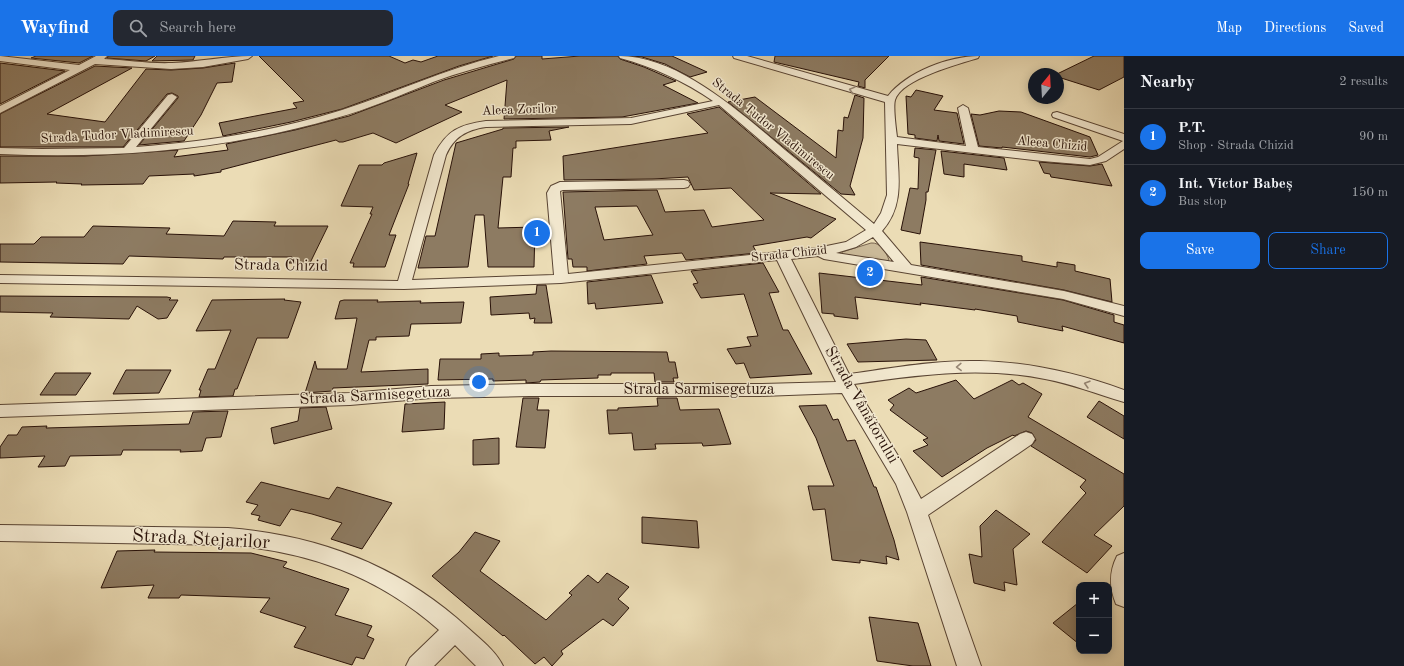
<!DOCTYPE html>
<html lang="en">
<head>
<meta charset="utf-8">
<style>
  body { margin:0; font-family:"Old Standard TT",serif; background:#242831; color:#f1f3f6 }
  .controls { position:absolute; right:12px; bottom:12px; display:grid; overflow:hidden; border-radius:8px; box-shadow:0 2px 10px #0003 }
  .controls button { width:36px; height:36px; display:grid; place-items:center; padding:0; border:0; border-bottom:1px solid #363941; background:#171b24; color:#f1f3f6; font:20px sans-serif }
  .compass { position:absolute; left:1028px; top:12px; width:36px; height:36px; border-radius:50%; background:#171b24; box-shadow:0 2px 10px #0003; rotate:18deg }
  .you { position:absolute; left:479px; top:326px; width:14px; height:14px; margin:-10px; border:3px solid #fff; border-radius:50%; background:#1a73e8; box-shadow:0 0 0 6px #1a73e833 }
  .badge { display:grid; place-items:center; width:26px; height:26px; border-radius:50%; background:#1a73e8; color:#fff; font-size:13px; font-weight:700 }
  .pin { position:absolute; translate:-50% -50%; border:2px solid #fff; box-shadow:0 1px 4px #0006 }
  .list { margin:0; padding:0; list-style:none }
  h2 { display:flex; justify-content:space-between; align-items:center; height:52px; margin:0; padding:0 16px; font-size:17px }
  h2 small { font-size:13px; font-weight:400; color:#9ea1a6 }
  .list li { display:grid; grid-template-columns:26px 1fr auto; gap:12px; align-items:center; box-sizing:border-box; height:56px; padding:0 16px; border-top:1px solid #363941 }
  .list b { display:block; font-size:15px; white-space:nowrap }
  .list p { margin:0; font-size:13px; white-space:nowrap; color:#9ea1a6 }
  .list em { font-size:13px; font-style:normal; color:#9ea1a6 }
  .actions { display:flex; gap:8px; padding:12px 16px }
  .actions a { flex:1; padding:9px 0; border:1px solid #1a73e8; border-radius:8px; text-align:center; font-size:14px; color:#1a73e8 }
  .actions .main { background:#1a73e8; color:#fff }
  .icon { flex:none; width:22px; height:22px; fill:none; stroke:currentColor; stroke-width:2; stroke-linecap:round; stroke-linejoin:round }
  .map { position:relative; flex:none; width:1124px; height:610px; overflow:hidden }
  header { display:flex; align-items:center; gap:24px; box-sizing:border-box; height:56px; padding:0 20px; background:#1a73e8; color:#fff }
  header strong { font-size:19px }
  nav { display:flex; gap:22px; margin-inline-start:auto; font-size:14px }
  .search { width:280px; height:36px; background:#242831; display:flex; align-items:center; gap:10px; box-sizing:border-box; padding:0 14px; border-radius:8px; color:#9ea1a6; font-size:15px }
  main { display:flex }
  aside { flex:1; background:#171b24 }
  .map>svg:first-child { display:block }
  .green { fill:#cab998; stroke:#796550 }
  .building { fill:#8d7b62; stroke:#281108; fill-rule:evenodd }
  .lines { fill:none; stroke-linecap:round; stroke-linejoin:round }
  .minor-casing { stroke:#594433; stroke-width:2 }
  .minor { fill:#f2e8cf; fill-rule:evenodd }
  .oneway { stroke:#978775 }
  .labels { text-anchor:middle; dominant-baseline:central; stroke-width:3; stroke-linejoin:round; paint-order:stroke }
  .far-street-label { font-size:13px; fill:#281108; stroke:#f2e8cf }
  .street-label { font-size:16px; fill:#281108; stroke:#f2e8cf }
  .near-street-label { font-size:19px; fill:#281108; stroke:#f2e8cf }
</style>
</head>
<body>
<header>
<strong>Wayfind</strong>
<div class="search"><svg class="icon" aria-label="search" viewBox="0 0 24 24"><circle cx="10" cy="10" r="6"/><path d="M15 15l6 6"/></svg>Search here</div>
<nav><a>Map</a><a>Directions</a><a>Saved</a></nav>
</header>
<main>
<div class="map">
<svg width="1124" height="610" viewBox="0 0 1124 610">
  <rect width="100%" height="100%" fill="#ebdcb5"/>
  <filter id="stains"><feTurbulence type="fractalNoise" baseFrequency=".005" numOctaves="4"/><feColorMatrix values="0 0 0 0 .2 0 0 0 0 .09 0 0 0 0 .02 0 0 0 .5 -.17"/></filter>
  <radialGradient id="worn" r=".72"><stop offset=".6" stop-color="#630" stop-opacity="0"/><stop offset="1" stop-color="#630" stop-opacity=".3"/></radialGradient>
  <path class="green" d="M871 187C880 186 886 196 889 204L885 205 842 198V196Z"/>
  <path class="building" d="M36 0H93L79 7 31 2Z
    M108 0H155L146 5 107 2Z
    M157 0H195L193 4 152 5Z
    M259 0H389L405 7 413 4 421 6 438 0H493L459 10 342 53 291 66 223 80 219 67 297 52 293 47 304 45Z
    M516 0H542V3L580 0H618L620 3 644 11 676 25 663 29 698 47 622 61 504 63 507 24 445 49 462 56 396 87 373 77 343 86H339L336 84 221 114V116L194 120V118L149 120 143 128 81 129 82 128 56 127 57 126 0 127V100H85L178 94 174 101 228 94 226 88 295 74 349 60 444 24 514 3Z
    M632 0H672L707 16 690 21 665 8 642 1Z
    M775 0H889L865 24V32L858 30 859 26 774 6Z
    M1094 0H1124V21L1099 34 1058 21 1057 18Z
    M0 7 65 15 0 48Z
    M235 7 232 26 217 27 201 59 184 85 139 89 178 42V40L172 37 167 38 123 91H0V58L95 10 132 12 47 58 105 66 146 13 171 14 203 12Z
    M916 34 943 40 934 54 957 57 964 88 939 85 938 79 937 85 915 82V79L908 78 906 40 911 41Z
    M855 39 864 42 863 82 850 130 855 139 841 138 728 46 755 41 836 102 838 74 843 75 844 61 848 62Z
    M719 51 821 138 770 137 836 163 811 182 807 181 753 190 757 197 686 204 682 197 644 200 647 208 587 215V211H573L572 203H568L563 136 657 134 665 156 704 154 712 171 764 164 731 132 694 134 688 121 653 123 564 124 563 100 708 77 687 58ZM637 150 653 179 604 184 595 151Z
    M999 55 1021 56 1090 81 1098 99 1090 101 1002 91V92L979 90 971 58 980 59Z
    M569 71 549 75 551 84 516 85V92H513L511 121H503L498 172 535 171 534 211H488L484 159H475L468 211 418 212 426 180H435L456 87 503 73V72Z
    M915 92 936 94 928 136H926V144L920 178 901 174 910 132 918 133 919 102 914 101Z
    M941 95 1004 102 1007 114 964 108V121L944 118Z
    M417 97 408 128H409L389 179H396L385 211H353L354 207H350L372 158H370L373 151 341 150 359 109H382L384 107Z
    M1039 106 1090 110 1102 108 1112 130 1051 121 1050 118 1044 117Z
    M233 165 276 166 274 170H328L310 207H289L292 201H224L223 203 129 200 123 208 0 206V188H34L41 181H84L93 170 170 172 166 178 224 180Z
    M920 186 1022 200V205L1057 211V206L1075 209V215L1110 223 1112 246 1064 234 921 209Z
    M763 207 779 236 769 237 783 274H788L812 318 750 322 744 307 736 308 727 293 751 290 747 281 758 280 744 238 701 242 693 228 698 227 691 215Z
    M819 217 922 229 921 221 1063 244 1114 259V266L1124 269V287L1062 270 1063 275 1018 266 1017 260 975 253V254L920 247 921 249 855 241 858 263 834 260V258L822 257Z
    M651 219 663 247 596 253 595 247 588 248 587 226Z
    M537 229H546L552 267H534L535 262 530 263 529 257 491 259 490 241 536 238Z
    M0 240 167 241 171 242 169 244H178L167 262 158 263 137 250 129 263 50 261 53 257 0 256Z
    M285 243 284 244 301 246 288 282H257L237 333H235L233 340 199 341 201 334H199L208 313H215L231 274 196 275 212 244Z
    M344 244H378L377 246 421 245 420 247 464 246 461 267 411 268 409 280 376 281V284H369L361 316 428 313V328L333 332 332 335 305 337 315 305 317 313H347L357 262 335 263 340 245Z
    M906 283 926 284 937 304 858 306 847 288Z
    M551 295 667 296 669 306H675L678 322H673L674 326H655L654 317H611V319H598V322L541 324 540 326 526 327V324L493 325V323L438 324 440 303H481V298L499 297V300L533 299V296Z
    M126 314H171L159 337 113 338Z
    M55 317H91L76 339H40Z
    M956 324 974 343 1012 324 1019 329 1023 327 1042 338 1028 361 1124 418V450L1094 479 1112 490 1087 517 1042 486 1086 437 1080 431 1086 424 1031 390 1036 384 1032 377 1026 375 1014 380 1013 379 987 392 942 421 913 395 928 389 923 384 928 382 890 354 894 349 888 344 909 332 916 337Z
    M523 342H539L537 354H549L545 392 516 391Z
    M657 342H677L680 354 719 353 731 388 703 390 702 387 655 388 656 393 634 394 632 377 609 378 607 354H618V352L658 350Z
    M1099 345 1124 360V383L1087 361Z
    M445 346 444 373 402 376 405 348Z
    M826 349 833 364 838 363 847 385 855 384 874 431H876L894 484 899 504 886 500 887 508 860 504V507L832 504 825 453 813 454 808 430H834L816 382 799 350Z
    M326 351 332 373 274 388 271 372 298 365 300 352Z
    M228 355 221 381 206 382 202 395 180 396 181 394H123L121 399 70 400 65 410 38 411 45 400 0 402V391L8 379H17L22 371 47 370 46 372 189 368 193 356Z
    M499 382V408L473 409V384Z
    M261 426 329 443 337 431 392 447 362 493 331 483 342 467 312 458 291 453 280 470 258 464 260 460 251 458 258 449 246 446Z
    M996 454 1030 478 1013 493 1017 529 1004 526 1005 535 974 527 969 498 982 501 980 470Z
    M642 461 697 465 699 492 642 487Z
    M475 476 500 485 480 515 546 564 572 539 569 537 588 519 598 527 607 517 629 531 618 543 629 552 613 570 603 563 561 595 563 598 552 610 544 601 535 608 504 579 503 580 432 520 459 496Z
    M155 494 154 496 251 497 287 506 283 511 349 533 335 559 372 570 367 580 374 583 364 603 356 601 352 609 294 591 306 571 260 556 270 542 181 539 179 542H148L154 529 101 532 117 495Z
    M1078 547 1079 548V588L1053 567Z
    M869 561 918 567 931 610H913L877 605Z"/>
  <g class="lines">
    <g class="minor-casing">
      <path id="minor" d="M0 0 79 9 96 0H107L104 3C127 4 150 8 172 7 199 6 225 0 252 0L248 3 203 11 171 13 95 8 0 57V50L70 14 0 5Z
        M499 0H515L514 2C487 9 460 16 433 26 401 39 369 53 336 62 226 94 114 103 0 98V92L42 93 124 92 168 39 172 38 177 41 136 91C206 86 275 75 342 54 395 37 445 13 499 0Z
        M619 0C679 0 741 57 785 94 815 118 844 143 874 168L881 157 887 139 885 46 734 2 733 0H747L888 40C907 16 949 0 979 0L978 2C959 8 901 23 895 44 893 51 896 73 897 81L966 90 958 52 963 49 968 52 978 91 1090 103 1098 101 1123 85 1053 61 1052 59 1053 57 1057 56 1124 78V93L1106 105 1090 109 1042 105 897 88C898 120 905 149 882 175L911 209 1064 235 1124 250V260L1063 243 824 203 818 200 791 203 849 318C892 312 935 304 979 305 1028 306 1077 317 1124 334V346C1097 338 1072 328 1045 323 980 310 918 319 854 328L900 403 921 443 1020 378 1026 376 1032 378 1035 383 1032 388 928 459 981 610H957L907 456 896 428 842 337 760 340H529L431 342 350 349 0 361V349L350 337 431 330 529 328H760L836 326 777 204 561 227 404 233 0 227V219L398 225 434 99C447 74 459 69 486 65L631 62 713 45C684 25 653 11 620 2ZM719 49 866 174 846 186 817 192 568 218 560 135 563 134 684 132 688 131 690 128 688 125 684 124 560 126 551 130 547 137 554 219 412 224 446 99C454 81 466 74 486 71L631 68ZM873 181 894 206 836 197 856 191Z
        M0 469 228 472C318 479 401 510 468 572 480 583 496 595 503 610H476L455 589 434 610H406L410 602 439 574C378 520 308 495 228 489L0 485Z
        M1124 497V551L1116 548C1109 531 1109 516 1117 500Z"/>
    </g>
    <use href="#minor" class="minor"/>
  </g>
  <defs><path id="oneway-chevron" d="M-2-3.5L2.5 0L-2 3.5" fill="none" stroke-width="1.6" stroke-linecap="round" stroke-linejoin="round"/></defs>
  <g class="oneway">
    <use href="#oneway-chevron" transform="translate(852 34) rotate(-165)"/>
    <use href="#oneway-chevron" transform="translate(959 311) rotate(178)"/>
    <use href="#oneway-chevron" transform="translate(1087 328) rotate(-164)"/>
  </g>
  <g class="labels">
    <g class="far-street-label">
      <text transform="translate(519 54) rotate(-2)">Aleea Zorilor</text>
      <text transform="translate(773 73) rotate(39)">Strada Tudor Vladimirescu</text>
      <text transform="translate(117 79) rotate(-3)">Strada Tudor Vladimirescu</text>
      <text transform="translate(1052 88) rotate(5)">Aleea Chizid</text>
      <text transform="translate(789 198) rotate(-6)">Strada Chizid</text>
    </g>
    <g class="street-label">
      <text transform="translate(281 210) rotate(1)">Strada Chizid</text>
      <text x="699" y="334">Strada Sarmisegetuza</text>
      <text transform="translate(375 340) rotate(-3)">Strada Sarmisegetuza</text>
      <text transform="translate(861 349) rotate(60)">Strada Vânătorului</text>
    </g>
    <g class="near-street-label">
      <text transform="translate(201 484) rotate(3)">Strada Stejarilor</text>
    </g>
  </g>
  <rect width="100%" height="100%" filter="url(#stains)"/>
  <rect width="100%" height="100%" fill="url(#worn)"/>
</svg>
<div class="controls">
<button>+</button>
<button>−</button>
</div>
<svg class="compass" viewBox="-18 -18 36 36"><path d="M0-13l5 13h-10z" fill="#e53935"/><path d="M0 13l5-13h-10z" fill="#9ea1a6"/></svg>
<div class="you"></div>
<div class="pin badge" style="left:537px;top:177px">1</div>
<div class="pin badge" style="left:870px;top:217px">2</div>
</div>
<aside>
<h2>Nearby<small>2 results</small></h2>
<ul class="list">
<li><span class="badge">1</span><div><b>P.T.</b><p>Shop · Strada Chizid</p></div><em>90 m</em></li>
<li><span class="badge">2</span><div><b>Int. Victor Babeș</b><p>Bus stop</p></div><em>150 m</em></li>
</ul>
<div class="actions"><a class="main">Save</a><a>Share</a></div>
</aside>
</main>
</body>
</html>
